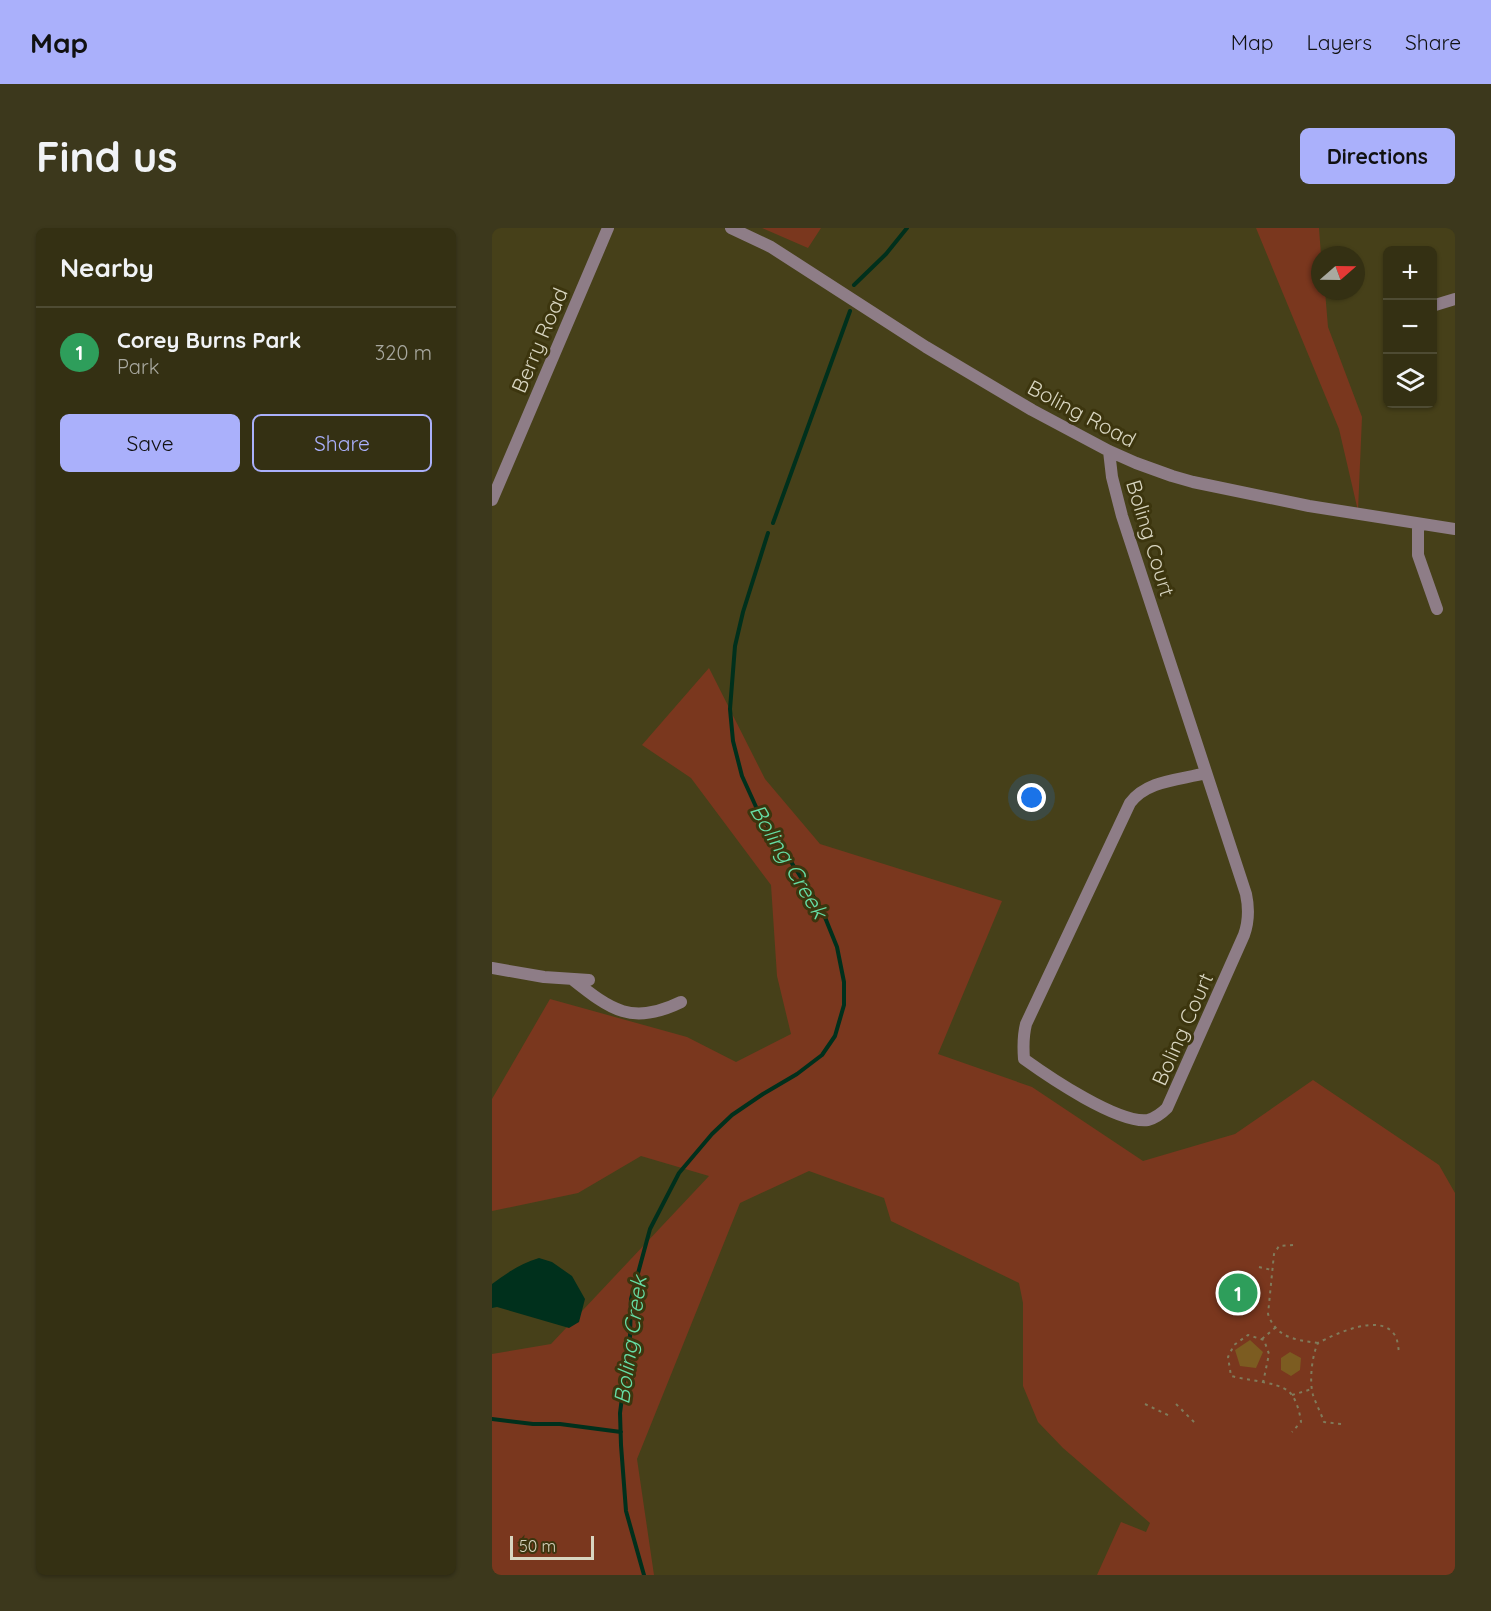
<!DOCTYPE html>
<html lang="en">
<head>
<meta charset="utf-8">
<style>
  body { margin:0; font-family:Quicksand,sans-serif; background:#3c381c; color:#f1f3f6 }
  .controls { position:absolute; right:18px; top:18px; display:grid; overflow:hidden; border-radius:9px; box-shadow:0 2px 4px #0004 }
  .controls button { width:54px; height:54px; display:grid; place-items:center; padding:0; border:0; border-bottom:2px solid #4e4b33; background:#343013; color:#f1f3f6; font:30px sans-serif }
  .compass { position:absolute; left:819px; top:18px; width:54px; height:54px; border-radius:50%; background:#343013; box-shadow:0 2px 4px #0004; rotate:70deg }
  .scale { position:absolute; left:18px; bottom:15px; width:84px; box-sizing:border-box; padding-left:6px; border:3px solid #d8d5c0; border-top:0; font-size:16px; line-height:21px; white-space:nowrap; color:#d8d5c0; -webkit-text-stroke:4px #3c350e; paint-order:stroke }
  .you { position:absolute; left:540px; top:570px; width:21px; height:21px; margin:-15px; border:4px solid #fff; border-radius:50%; background:#1a73e8; box-shadow:0 0 0 9px #1a73e833 }
  .badge { display:grid; place-items:center; width:39px; height:39px; border-radius:50%; background:#aab0fb; color:#fff; font-size:20px; font-weight:700 }
  .pin { position:absolute; translate:-50% -50%; border:3px solid #fff; box-shadow:0 2px 6px #0006 }
  .list { margin:0; padding:0; list-style:none }
  h2 { display:flex; justify-content:space-between; align-items:center; height:78px; margin:0; padding:0 24px; font-size:26px }
  h2 small { font-size:20px; font-weight:400; color:#a9a9a0 }
  .list li { display:grid; grid-template-columns:39px 1fr auto; gap:18px; align-items:center; box-sizing:border-box; height:90px; padding:0 24px; border-top:2px solid #4e4b33 }
  .list b { display:block; font-size:22px; white-space:nowrap }
  .list p { margin:0; font-size:20px; white-space:nowrap; color:#a9a9a0 }
  .list em { font-size:20px; font-style:normal; color:#a9a9a0 }
  .actions { display:flex; gap:12px; padding:18px 24px }
  .actions a { flex:1; padding:14px 0; border:2px solid #aab0fb; border-radius:9px; text-align:center; font-size:21px; color:#aab0fb }
  .actions .main { background:#aab0fb; color:#111 }
  .icon { flex:none; width:33px; height:33px; fill:none; stroke:currentColor; stroke-width:2; stroke-linecap:round; stroke-linejoin:round }
  .map { position:relative; flex:none; width:963px; height:1347px; overflow:hidden; border-radius:9px }
  header { display:flex; align-items:center; gap:36px; box-sizing:border-box; height:84px; padding:0 30px; background:#aab0fb; color:#111 }
  header strong { font-size:28px }
  nav { display:flex; gap:33px; margin-inline-start:auto; font-size:21px }
  .intro { display:flex; align-items:center; justify-content:space-between; box-sizing:border-box; height:144px; padding:0 36px }
  h1 { margin:0; font-size:42px }
  .button { padding:15px 27px; border-radius:9px; background:#aab0fb; color:#111; font-size:21px; font-weight:700 }
  main { display:flex; gap:36px; padding:0 36px }
  aside { flex:1; background:#343013; border-radius:9px; box-shadow:0 2px 4px #0004 }
  .map>svg:first-child { display:block }
  .green { fill:#7a371e }
  .water { fill:#00301c }
  .lines { fill:none; stroke-linecap:round; stroke-linejoin:round }
  .stream { stroke:#00301c; stroke-width:4 }
  .building { fill:#7c5c21 }
  .path { stroke:#807b5b; stroke-width:2; stroke-dasharray:3 4.5; stroke-linecap:butt }
  .minor { stroke:#8e7d87; stroke-width:12 }
  .labels { text-anchor:middle; dominant-baseline:central; stroke-width:6; stroke-linejoin:round; paint-order:stroke }
  .street-label { font-size:21px; fill:#d8d5c0; stroke:#3c350e }
  .water-label { font-size:22px; font-style:italic; fill:#66dea5; stroke:#3c350e }
</style>
</head>
<body>
<header>
<strong>Map</strong>
<nav><a>Map</a><a>Layers</a><a>Share</a></nav>
</header>
<div class="intro"><h1>Find us</h1><a class="button">Directions</a></div>
<main>
<aside>
<h2>Nearby<small></small></h2>
<ul class="list">
<li><span class="badge" style="background:#2e9e5b">1</span><div><b>Corey Burns Park</b><p>Park</p></div><em>320 m</em></li>
</ul>
<div class="actions"><a class="main">Save</a><a>Share</a></div>
</aside>
<div class="map">
<svg width="963" height="1347" viewBox="0 0 963 1347">
  <rect width="100%" height="100%" fill="#464019"/>
  <path class="green" d="M270 0H329L316 20Z
    M764 0H827L829 27H828V63H833L836 99 870 189 866 283 847 201Z
    M217 440 273 551 328 616 510 673 446 826 540 859 651 933 743 906 821 852 947 937 963 965V1347H605L629 1294 654 1304 658 1295 571 1220 546 1194 531 1158V1075L527 1055 399 993 392 970 317 943 248 975 145 1231 162 1347H0V1126L59 1116 217 948 149 928 86 965 0 983V871L58 771 195 809 244 834 299 806 285 748 279 657 199 550 150 517Z"/>
  <path class="water" d="M47 1030 60 1034 80 1048 93 1071 87 1094 77 1100 5 1079 0 1080V1056C15 1045 29 1035 47 1030Z"/>
  <g class="lines">
    <path class="stream" d="M362 57 394 26 415 0
      M281 295 358 83
      M0 1191 41 1196H68L129 1204
      M152 1347 134 1283 129 1217 128 1185 138 1109 139 1071 158 1001 187 945 220 906 240 887 271 866 305 846 330 827 343 808 352 777V754L345 719 330 682 265 581 250 548 241 513 238 481 243 418 251 384 276 305"/>
  </g>
  <path class="building" d="M758 1112 771 1124 764 1140 748 1138 743 1122Z
    M798 1124 809 1130 808 1142 799 1148 789 1142V1130Z"/>
  <g class="lines">
    <path class="path" d="M801 1017 787 1018 782 1026 776 1086C784 1110 804 1112 826 1115
      M767 1039 780 1042
      M770 1111 784 1099
      M771 1155 777 1126 772 1112 756 1107 742 1117 736 1129 739 1148C754 1152 785 1154 796 1163 804 1169 808 1185 809 1194L800 1204
      M800 1167 820 1161
      M653 1176 680 1189
      M684 1176 704 1196
      M849 1196 832 1194C829 1185 824 1176 821 1167 817 1153 820 1127 826 1115 843 1106 887 1085 902 1106 906 1111 906 1119 907 1124"/>
    <path class="minor" d="M239 0 279 19 434 119 540 182 617 223 644 235 680 248 701 254 817 278 963 301
      M940 78 963 71
      M617 223 620 249 630 288 754 666C757 680 757 693 752 707L675 880C670 885 663 890 656 892 626 896 557 849 532 831 531 818 531 808 534 796L638 575C655 552 688 552 714 545
      M0 272 116 0
      M926 297V327L945 381
      M0 740 52 749 97 752
      M80 751C119 782 140 798 189 774"/>
  </g>
  <g class="labels">
    <g class="street-label">
      <text transform="translate(47 112) rotate(-67)">Berry Road</text>
      <text transform="translate(590 185) rotate(28)">Boling Road</text>
      <text transform="translate(659 310) rotate(73)">Boling Court</text>
      <text transform="translate(690 801) rotate(-66)">Boling Court</text>
    </g>
    <g class="water-label">
      <text transform="translate(297 633) rotate(59)">Boling Creek</text>
      <text transform="translate(138 1112) rotate(-82)">Boling Creek</text>
    </g>
  </g>
</svg>
<div class="controls">
<button>+</button>
<button>−</button>
<button><svg class="icon" aria-label="layers" viewBox="0 0 24 24"><path d="M12 4l9 5-9 5-9-5zM3 14l9 5 9-5"/></svg></button>
</div>
<svg class="compass" viewBox="-18 -18 36 36"><path d="M0-13l5 13h-10z" fill="#e53935"/><path d="M0 13l5-13h-10z" fill="#a9a9a0"/></svg>
<div class="scale">50 m</div>
<div class="you"></div>
<div class="pin badge" style="left:746px;top:1065px;background:#2e9e5b">1</div>
</div>
</main>
</body>
</html>
